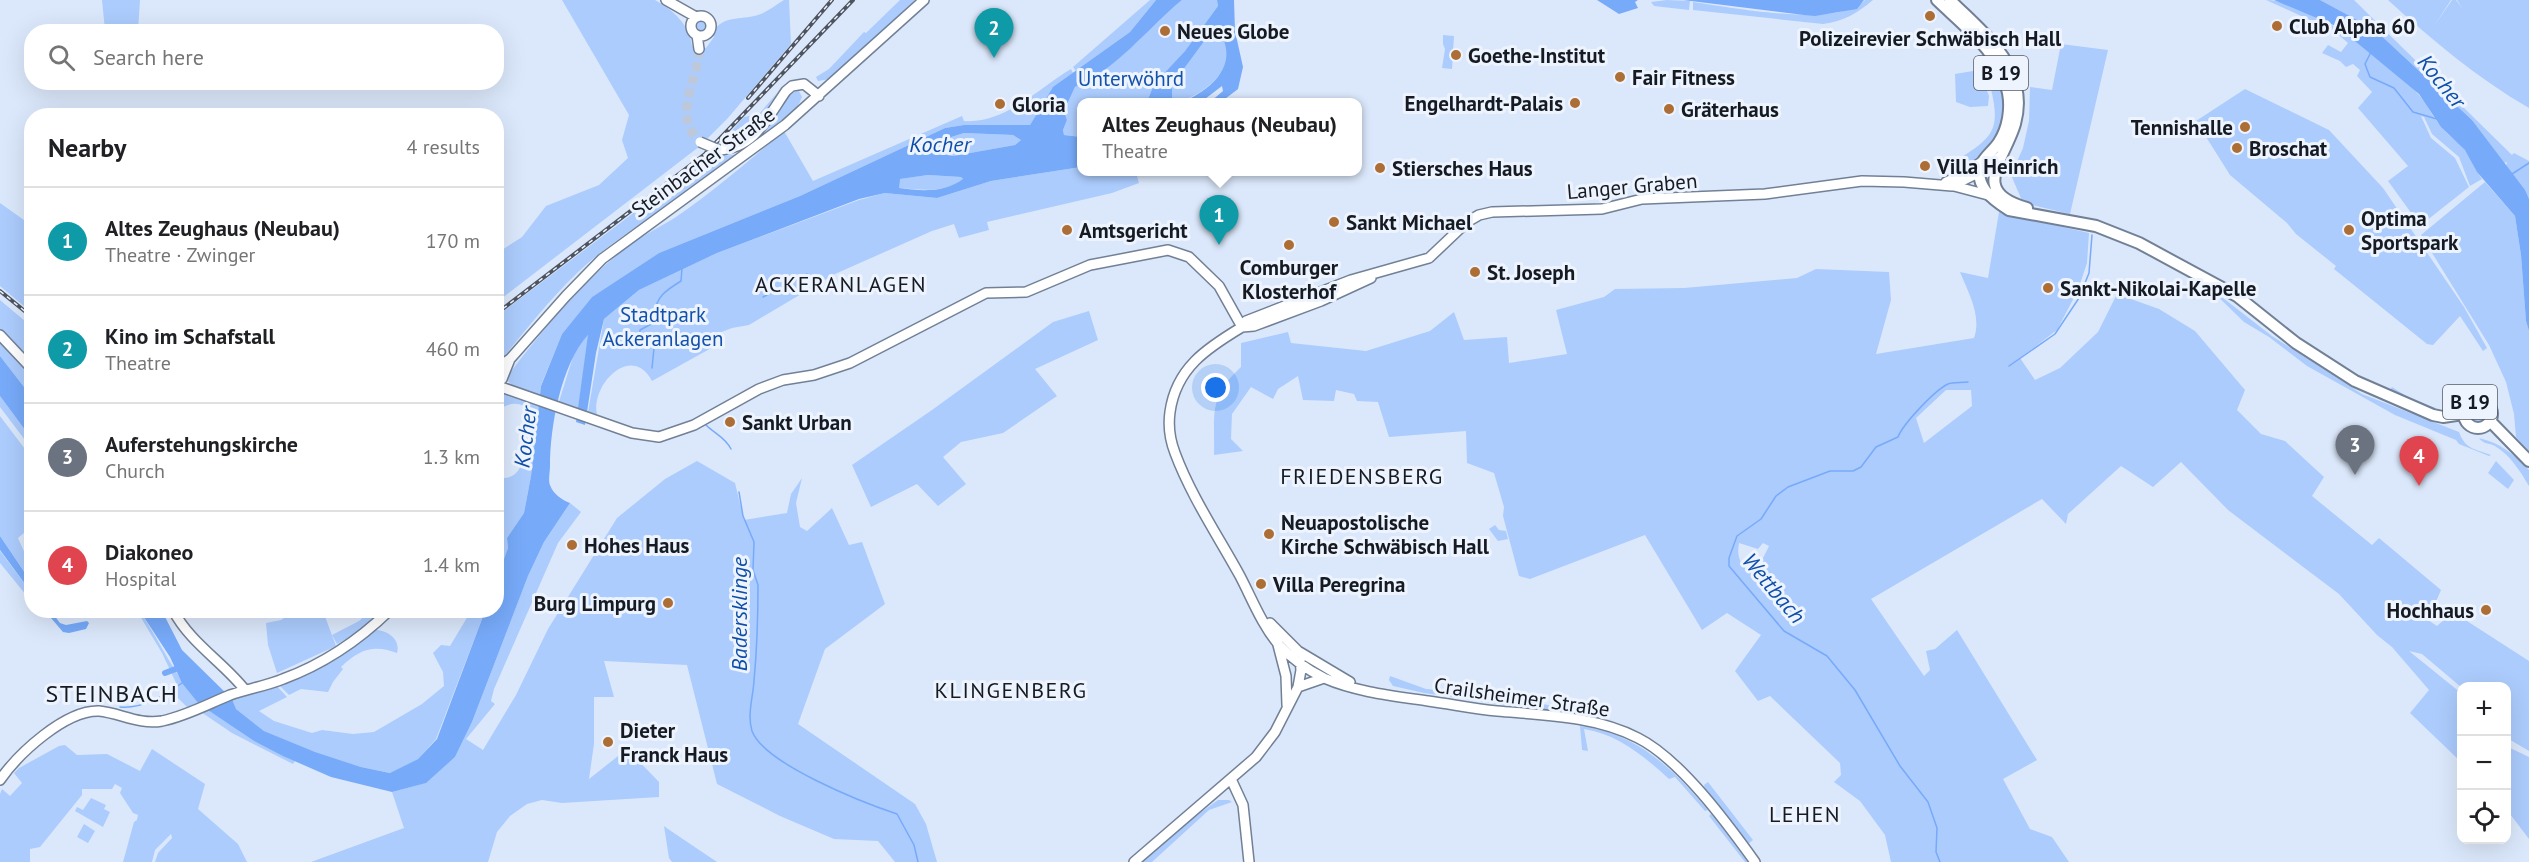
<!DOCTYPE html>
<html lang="en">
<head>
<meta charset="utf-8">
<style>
  body { margin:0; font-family:"PT Sans",sans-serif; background:#f2f2f2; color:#202124 }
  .controls { position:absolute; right:18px; bottom:18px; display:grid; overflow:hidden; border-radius:12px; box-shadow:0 6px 24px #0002 }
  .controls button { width:54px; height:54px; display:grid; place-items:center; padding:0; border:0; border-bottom:2px solid #e0e0e0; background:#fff; color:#202124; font:30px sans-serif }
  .you { position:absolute; left:1216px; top:388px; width:21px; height:21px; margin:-15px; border:4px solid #fff; border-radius:50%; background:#1a73e8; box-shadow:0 0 0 9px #1a73e833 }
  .badge { display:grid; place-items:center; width:39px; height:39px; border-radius:50%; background:#7c3aed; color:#fff; font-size:20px; font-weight:700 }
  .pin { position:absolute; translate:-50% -50px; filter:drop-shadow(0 2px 3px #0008) }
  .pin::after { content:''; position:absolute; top:32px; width:21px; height:18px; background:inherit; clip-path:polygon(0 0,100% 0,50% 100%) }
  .popup { position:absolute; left:1077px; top:98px; width:285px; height:78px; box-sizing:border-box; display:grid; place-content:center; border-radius:12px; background:#fff; filter:drop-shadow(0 2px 4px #0005); font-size:20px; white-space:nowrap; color:#757577 }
  .popup b { font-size:22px; color:#202124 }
  .popup::after { content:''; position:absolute; left:50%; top:100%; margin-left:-12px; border:12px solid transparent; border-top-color:#fff }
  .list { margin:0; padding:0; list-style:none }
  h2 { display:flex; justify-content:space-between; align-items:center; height:78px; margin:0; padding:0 24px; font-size:26px }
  h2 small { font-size:20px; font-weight:400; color:#757577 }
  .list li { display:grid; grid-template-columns:39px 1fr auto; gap:18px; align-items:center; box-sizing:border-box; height:108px; padding:0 24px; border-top:2px solid #e0e0e0 }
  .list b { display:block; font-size:22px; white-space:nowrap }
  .list p { margin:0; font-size:20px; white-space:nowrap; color:#757577 }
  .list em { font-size:20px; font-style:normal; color:#757577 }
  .icon { flex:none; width:33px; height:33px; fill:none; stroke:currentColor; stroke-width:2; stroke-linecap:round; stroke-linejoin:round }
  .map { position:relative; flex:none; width:2529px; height:862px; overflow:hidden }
  .search { position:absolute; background:#fff; box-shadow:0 6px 24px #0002; left:24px; top:24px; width:480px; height:66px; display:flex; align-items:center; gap:15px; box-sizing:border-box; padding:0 21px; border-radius:24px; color:#757577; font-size:22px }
  .panel { position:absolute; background:#fff; box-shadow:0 6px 24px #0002; left:24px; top:108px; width:480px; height:510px; border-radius:24px }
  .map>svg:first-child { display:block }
  .green { fill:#acccfd; fill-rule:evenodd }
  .water { fill:#77aaf9; fill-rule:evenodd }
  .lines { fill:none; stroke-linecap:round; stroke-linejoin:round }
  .stream { stroke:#77aaf9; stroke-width:1.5 }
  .canal { stroke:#77aaf9; stroke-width:6 }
  .secondary-tunnel { stroke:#bdc9db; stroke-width:9; stroke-dasharray:9 4.5; stroke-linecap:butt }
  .secondary-casing { stroke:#728096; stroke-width:12 }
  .primary-casing { stroke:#728096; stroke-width:14 }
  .secondary { stroke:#fff; stroke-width:9 }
  .primary { stroke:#fff; stroke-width:10 }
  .rail-casing { stroke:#4d5460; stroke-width:4 }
  .rail { stroke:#eef4fe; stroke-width:1.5; stroke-dasharray:4.5; stroke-linecap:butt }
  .secondary-bridge-casing { stroke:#728096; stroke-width:12; stroke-linecap:butt }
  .secondary-bridge { stroke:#fff; stroke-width:9 }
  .poi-dot { fill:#ad6e35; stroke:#eef4fe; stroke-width:2 }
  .labels { text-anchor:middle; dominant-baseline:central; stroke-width:6; stroke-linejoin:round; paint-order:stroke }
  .shield { fill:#eef4fe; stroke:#565b65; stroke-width:1.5 }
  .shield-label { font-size:20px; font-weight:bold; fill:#151a23 }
  .poi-label { font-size:21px; font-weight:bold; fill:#151a23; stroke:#eef4fe; text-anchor:start }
  .park-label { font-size:21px; fill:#1351ab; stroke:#eef4fe }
  .street-label { font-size:21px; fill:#151a23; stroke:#eef4fe }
  .water-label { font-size:22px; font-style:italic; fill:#0f4ea8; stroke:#eef4fe }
  .neighbourhood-label { font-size:22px; letter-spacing:1.5px; fill:#151a23; stroke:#eef4fe }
  .quarter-label { font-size:24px; letter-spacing:1.5px; fill:#151a23; stroke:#eef4fe }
</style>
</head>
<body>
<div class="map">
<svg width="2529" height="862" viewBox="0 0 2529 862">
  <rect width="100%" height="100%" fill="#dbe8fb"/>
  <path class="green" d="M102 0H140L138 31 105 30Z
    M562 0H655C673 10 690 25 692 46L706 48 714 37 712 34C721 16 736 20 754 16 765 14 774 6 784 0H789L791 44 727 119 700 146 497 302V253L522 237 546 206 599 185 628 158 622 140 629 115Z
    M900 0H915L830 79 818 81 816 77 829 69 864 32 866 33Z
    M1150 0H1156L1130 32 1076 71 1073 67Z
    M1182 0H1217L1218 6 1185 51 1154 84 1147 102 1081 103V137L1064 135 1063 130 1067 120 1064 111 1075 87C1115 70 1148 28 1182 0Z
    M1667 0 1690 1 1689 10 1654 6 1651 2Z
    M1865 0H1873C1856 14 1844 21 1823 24L1693 10V2C1730 7 1839 29 1865 0Z
    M2266 0C2308 0 2393 63 2419 95 2427 104 2432 116 2440 125 2447 135 2459 142 2466 151 2472 160 2475 170 2482 179L2470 186 2459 157 2432 134 2424 117 2421 116 2431 138 2455 158 2469 187 2426 221H2417L2388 181 2408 166 2358 108 2372 92 2357 76 2360 70 2353 64 2346 67 2340 61 2322 53 2328 45 2341 52 2348 43 2334 31Z
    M2320 0H2354L2512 155 2514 153 2529 161V199L2506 166 2507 162 2504 163 2472 120 2374 29Z
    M2388 0H2451L2434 26 2452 0H2456L2462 8 2457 0H2529V108C2477 78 2432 40 2388 0Z
    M695 26a7 7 0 1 1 14 0a7 7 0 1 1-14 0Z
    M1218 30C1223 38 1228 47 1228 57 1227 77 1191 103 1172 102V85L1211 32Z
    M1443 35 1454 36 1452 69 1442 68 1445 49 1443 44Z
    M2061 44 2108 50 2070 214 2023 203 2011 175 2023 148 2029 121 2030 87 2052 90Z
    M1992 65C2011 104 2008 146 1966 169 1958 173 1949 179 1940 176L1942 170C1997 134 2004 136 1986 69Z
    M1071 69 1073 73 1052 89 1030 125H964L945 128 800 196 659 253 592 297 562 334 541 385 540 395 513 386 508 381 509 374C545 327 582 282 628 246 643 235 660 227 676 217 714 191 749 161 784 131L813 181 962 116 964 121C1005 124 1039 88 1071 69Z
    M1979 70 1989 96 1988 106 1970 107 1956 102 1955 74Z
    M2245 89 2329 130 2383 188 2464 307 2487 348 2483 351 2460 316 2433 345 2427 344 2334 269 2336 266 2296 234 2287 223 2230 175 2196 121Z
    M799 91 802 97 798 106C762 138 725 167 686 194 653 217 619 236 588 263 554 293 526 330 497 365V316L689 171 708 154C717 155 727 157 736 154 764 146 776 93 799 91Z
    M777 93C764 113 748 148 720 144L744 117 759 114Z
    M964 133 1013 135 1021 140 1015 145 953 156 930 152 945 139Z
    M1081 167V172H1136L1139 183 1112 193 987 222 989 230 959 238 954 224 932 231 835 274 749 325 732 328 719 333 715 346 652 381C631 342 590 386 597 415L588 412 604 319 639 290 717 253 859 200 885 193 937 198 991 181Z
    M928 175 961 177 964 180C943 193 922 190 899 188V179Z
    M2485 182 2515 216 2521 255 2526 321 2529 331V452L2516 437 2514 414 2506 382 2489 345 2421 235Z
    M0 203 31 225V312L0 286Z
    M1999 212 2089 233 2087 263 2078 290 2057 330 2020 358 2035 380 2060 368 2098 332 2117 294 2159 309 2195 331 2245 390 2237 410 2261 434 2285 441 2324 477 2312 496 2372 545 2379 538 2441 590 2428 620 2437 626 2453 612 2529 661V751L2507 738 2506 686 2461 687 2422 654 2409 651 2461 693V762L2410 713 2429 690 2392 647 2377 635 2339 594 2228 510 2181 462 2153 487 2121 466 2068 514 2066 524 2042 499 1871 599 1924 676 1930 670 1926 651 1935 649 1957 630 2037 760 2003 779 2030 829 2052 837 2069 862H1891L1885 835 1860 801 1834 782 1841 775 1840 763 1770 696 1758 701 1735 671 1761 635 1727 613 1702 630 1645 535 1530 579 1519 576 1503 516 1504 507 1494 473 1467 463 1466 431 1389 437 1378 402 1357 401 1354 394 1336 390 1334 401 1303 400 1298 376 1278 389 1273 399 1251 387 1232 414 1231 439 1243 451 1214 455C1215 414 1208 397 1241 367V343L1288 332 1291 343 1366 351 1430 331 1454 312 1464 340 1507 337 1509 363 1567 354 1556 310 1604 297 1615 289 1684 288 1797 278 1816 269 1889 272 1891 300 1876 354 1974 338C1982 316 1968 292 1960 272L1988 278ZM1946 390H1971L1972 406 1924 443 1916 418ZM1739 543 1758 549 1763 543 1769 546 1762 560 1753 558 1747 570C1739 562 1737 555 1739 543Z
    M2205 284 2272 336 2362 394 2459 432C2465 449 2475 449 2491 455L2489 456 2459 444 2456 440 2395 415 2307 366 2269 337 2244 322Z
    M0 300 31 326V364L0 331Z
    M1089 311 1098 340 1035 369 1057 396 1003 433 961 442 943 457 966 484 938 506 917 484 871 507 852 465 932 410 1053 322Z
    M589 334 577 415 557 408 576 347Z
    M0 340 31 375V396L0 356Z
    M2392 387 2411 399 2446 412 2388 394Z
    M505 394 539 406 531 476 524 513 507 538 508 548 497 578V477C529 486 527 434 531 413 523 400 506 402 497 412V398Z
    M0 396 31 438V448L0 407Z
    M2467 415a11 11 0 1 1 22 0a11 11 0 1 1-22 0Z
    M0 416 31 457V527L18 538 31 567V582L0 536Z
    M2479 438C2500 443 2514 454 2529 470V486C2520 471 2511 456 2495 446 2489 443 2483 444 2479 438Z
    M697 461 735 483 744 520 787 513 791 494 802 478 796 503 800 527 807 531 832 508 849 545 862 542 885 604 825 649 798 724 915 804 926 824 937 862H895L878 841 834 839 780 816 717 784 687 665 604 661 614 697H594V744L589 779 627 749 659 782V797L562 803 542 800 527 804 510 816 497 832 488 862H311L404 828 392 792 425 783 455 757 472 722 528 576 544 542 570 503 581 512 558 543 494 689 491 701 495 704 466 739 483 750 516 695 548 629 617 518 665 479Z
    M2496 461 2514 480 2508 489 2488 473Z
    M1495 525 1499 530 1506 531 1508 539 1498 541 1489 529Z
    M0 551 31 592V601L0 563Z
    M137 611H140C160 642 175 676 200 704L187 707 170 690 177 685 162 653Z
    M295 611H323L336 646 277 673 268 645 266 623 281 620Z
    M370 611H383L362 630 337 644 332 635 359 621Z
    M471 611H485L436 739 418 759 391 773 361 767 314 752 264 731 236 709 232 699 276 685 287 697 259 711 274 721 312 733 322 730 353 734 374 732 422 704 444 686 443 672 433 653 441 645 450 646Z
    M375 630C387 630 401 639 397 653 374 644 359 649 341 667L343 669 333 682 328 692 301 689 289 695 278 684 339 655Z
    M1390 676 1426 689 1502 695 1575 711 1583 709 1585 713 1580 716 1424 693 1393 686 1389 680Z
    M207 709 254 741 295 761 293 764 232 733 201 712Z
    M1580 726C1638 734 1671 767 1708 810L1705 811 1675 777 1669 779C1644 756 1617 734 1584 729L1588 751 1582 750Z
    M65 745 77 755 107 754 140 771 152 749 205 784 198 809 238 844 247 862H155L158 853 172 838 171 834 155 850 152 862H123L134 822 137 820 138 815 133 813 120 793 122 788 115 784 112 789H82V795L40 847 30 849V862H0V794L2 789 10 796 22 783 14 773 19 768 59 746Z
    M2506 746 2529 757V839L2507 810Z
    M1708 782 1753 840 1748 844 1705 790 1704 785Z
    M91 798 106 805 104 809 110 812 103 827 75 811 77 807 83 810Z
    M1218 800H1229L1232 802 1209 810 1152 862H1142L1193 818Z
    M1711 814 1715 818 1748 862H1745L1709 816Z
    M84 824 95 831 88 843 77 837Z
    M664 826 668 829 717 862H672L669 858Z"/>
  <path class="water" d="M1156 0H1182C1147 29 1117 69 1075 87L1064 111 1067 120 1063 130 1064 135 1081 137V167L991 181 937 198 885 193 859 199 717 253 639 290 604 319 596 353 585 425 576 422 588 335C561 364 550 427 550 466 550 472 548 480 550 485 553 494 562 500 570 503L544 542 528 576 472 722 455 757 426 783 392 792 331 777 283 756 254 741 199 704 182 683 170 657 140 611H162L182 650 232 699 236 709 264 731 315 752 361 767 390 773 418 759 437 739 485 611 496 610 497 578 508 548 507 538 524 513 531 476 541 386 562 334 592 297 659 253 800 196 945 128 964 125H1030L1053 87 1130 32ZM964 133 1013 135 1021 140 1015 145 953 156 931 152 945 139ZM928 175 961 177 963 179C945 193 920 191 899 188L900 179Z
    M1217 0H1234L1235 31 1243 67 1238 89 1221 102H1210L1223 91 1222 86 1201 102H1182C1213 89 1241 63 1218 30L1211 32 1172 85V102H1147L1154 84 1185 51 1218 6Z
    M1597 0H1638L1635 2 1638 8 1619 14Z
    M1683 0H1864L1857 9 1815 16 1804 15Z
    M2274 0H2320L2374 29 2472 120 2525 190 2529 199V331L2526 321 2521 255 2515 216 2477 172 2465 150 2441 127 2419 94 2338 27Z
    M0 356 31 396V438L0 396Z
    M0 536 31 582V592L0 550Z
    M45 611H51L60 623 66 625 87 621 89 623 86 629 69 633 63 632Z"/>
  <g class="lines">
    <path class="stream" d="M2371 52 2365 64 2370 77 2394 88 2413 112 2437 119
      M2512 174 2529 163
      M763 297 807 274
      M654 314C657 296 665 291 681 281L682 268
      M2009 366 2055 334 2079 298 2089 273 2092 235
      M652 368 655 338 654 336 640 334V330L655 322V319
      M706 425C715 434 725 437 731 449
      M739 492 743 516 754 542 753 570 758 585C758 617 757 649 754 681 753 697 747 715 752 731 764 764 864 803 897 814L914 845 918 862
      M120 707C143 709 163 696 182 683
      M1940 862 1936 852 1937 828 1928 802 1900 766 1855 690 1827 656 1784 631 1729 566V558L1737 536 1761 519 1776 496 1788 487 1830 471H1853L1861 467 1876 447 1898 437C1903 424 1935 390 1948 384 1953 382 1962 383 1968 382"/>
    <path class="canal" d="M165 673 181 667"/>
    <path class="secondary-tunnel" d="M699 49C698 82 671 115 700 142"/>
    <g class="secondary-casing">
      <path id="secondary" d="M666 0 696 17
        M691 26a10 10 0 1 1 20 0a10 10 0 1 1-20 0Z
        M697 35 699 49
        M719 150C755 148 767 118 786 91L792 86 804 84 819 96
        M1946 182 1962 175 1983 161
        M1954 186 1988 195
        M1242 327 1254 326 1321 301 1371 278
        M0 335 32 369
        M496 369 510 359 566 296 602 259 785 125 924 0
        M502 379 510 359
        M501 387 632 433 659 437 694 425 759 389 783 380 814 375 850 363 986 293 1026 292 1090 265 1168 250 1189 257 1219 286 1242 327
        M173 610C190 643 223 662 245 690
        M1270 623 1298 651 1350 682
        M1278 645 1286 676 1287 705
        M1298 687 1301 670 1300 660
        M1231 779 1243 805 1249 862
        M0 780C18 754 65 710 99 711 120 713 139 725 162 721 186 716 208 704 230 695 247 689 266 686 283 679 324 664 358 641 390 610
        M1134 862 1256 757 1275 732 1298 687 1324 678
        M1755 862C1727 823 1680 759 1638 738 1596 716 1543 715 1497 711 1474 709 1451 704 1428 701 1394 696 1356 692 1324 678 1308 670 1291 658 1279 645 1262 625 1252 599 1240 576 1218 536 1191 496 1175 453 1170 440 1168 426 1170 412 1176 368 1207 348 1242 327L1246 321 1351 280 1429 258 1467 222 1479 215 1492 212 1602 209 1642 199 1765 194 1862 181 1904 182 1952 186 1988 168 1999 157"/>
    </g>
    <g class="primary-casing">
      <path id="primary" d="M1937 0C1964 26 2001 53 2008 93 2011 109 2008 128 1999 142 1994 150 1986 155 1982 163 1972 185 1993 200 2009 210L2096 226 2139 243 2237 296 2296 343 2355 381 2433 415 2443 417 2463 414
        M1950 0C1976 26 2008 50 2016 87 2019 99 2018 113 2015 124 2005 159 1968 192 2027 208
        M2464 414a14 14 0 1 1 28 0a14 14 0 1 1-28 0Z
        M2490 421 2529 461"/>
    </g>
    <use href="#secondary" class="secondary"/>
    <use href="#primary" class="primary"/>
    <g class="rail-casing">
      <path id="rail" d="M748 98 832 0
        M0 291 32 317
        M496 314 705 154 853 0"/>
    </g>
    <use href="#rail" class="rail"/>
    <g class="secondary-bridge-casing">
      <path id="secondary-bridge" d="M700 142 719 150"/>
    </g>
    <use href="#secondary-bridge" class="secondary-bridge"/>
  </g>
  <g class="poi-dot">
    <circle cx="1930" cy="16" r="6"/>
    <circle cx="2277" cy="26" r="6"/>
    <circle cx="1165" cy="31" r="6"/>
    <circle cx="1456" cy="55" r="6"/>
    <circle cx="1620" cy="77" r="6"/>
    <circle cx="1575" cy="103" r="6"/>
    <circle cx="1000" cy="104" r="6"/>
    <circle cx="1669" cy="109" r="6"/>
    <circle cx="2245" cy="127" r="6"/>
    <circle cx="2237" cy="148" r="6"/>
    <circle cx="1925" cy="166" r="6"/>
    <circle cx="1380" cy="168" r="6"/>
    <circle cx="1334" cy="222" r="6"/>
    <circle cx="1067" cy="230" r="6"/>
    <circle cx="2349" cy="230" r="6"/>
    <circle cx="1289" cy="245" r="6"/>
    <circle cx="1475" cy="272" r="6"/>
    <circle cx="2048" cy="288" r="6"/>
    <circle cx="730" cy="422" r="6"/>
    <circle cx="1269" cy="534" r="6"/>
    <circle cx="572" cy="545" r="6"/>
    <circle cx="1261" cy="584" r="6"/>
    <circle cx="668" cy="603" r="6"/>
    <circle cx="2486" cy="610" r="6"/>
    <circle cx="608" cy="742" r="6"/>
  </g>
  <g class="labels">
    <g class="shield">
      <rect x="1974" y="56" width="54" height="34" rx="4.5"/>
      <rect x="2443" y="385" width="54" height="34" rx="4.5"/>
    </g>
    <g class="shield-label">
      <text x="2001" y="73">B 19</text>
      <text x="2470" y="402">B 19</text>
    </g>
    <g class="poi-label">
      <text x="2289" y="26">Club Alpha 60</text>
      <text x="1177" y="31">Neues Globe</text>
      <text x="1930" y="38" text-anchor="middle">Polizeirevier Schwäbisch Hall</text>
      <text x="1468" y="55">Goethe-Institut</text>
      <text x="1632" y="77">Fair Fitness</text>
      <text x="1563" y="103" text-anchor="end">Engelhardt-Palais</text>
      <text x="1012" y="104">Gloria</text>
      <text x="1681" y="109">Gräterhaus</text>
      <text x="2233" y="127" text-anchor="end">Tennishalle</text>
      <text x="2249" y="148">Broschat</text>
      <text x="1937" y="166">Villa Heinrich</text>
      <text x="1392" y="168">Stiersches Haus</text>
      <text x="2361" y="218">Optima<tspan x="2361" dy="24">Sportspark</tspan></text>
      <text x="1346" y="222">Sankt Michael</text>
      <text x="1079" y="230">Amtsgericht</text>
      <text x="1289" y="267" text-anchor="middle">Comburger<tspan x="1289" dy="24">Klosterhof</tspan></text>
      <text x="1487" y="272">St. Joseph</text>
      <text x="2060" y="288">Sankt-Nikolai-Kapelle</text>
      <text x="742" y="422">Sankt Urban</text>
      <text x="1281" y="522">Neuapostolische<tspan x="1281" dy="24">Kirche Schwäbisch Hall</tspan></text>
      <text x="584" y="545">Hohes Haus</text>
      <text x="1273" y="584">Villa Peregrina</text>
      <text x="656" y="603" text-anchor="end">Burg Limpurg</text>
      <text x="2474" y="610" text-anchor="end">Hochhaus</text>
      <text x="620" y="730">Dieter<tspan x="620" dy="24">Franck Haus</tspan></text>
    </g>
    <g class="park-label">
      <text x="1131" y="78">Unterwöhrd</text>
      <text x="663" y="314">Stadtpark<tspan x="663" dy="24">Ackeranlagen</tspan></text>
    </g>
    <g class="street-label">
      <text transform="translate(703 162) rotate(-36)">Steinbacher Straße</text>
      <text transform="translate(1632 186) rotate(-5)">Langer Graben</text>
      <text transform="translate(1522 697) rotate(8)">Crailsheimer Straße</text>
    </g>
    <g class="water-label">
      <text transform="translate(2442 81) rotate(51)">Kocher</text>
      <text x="940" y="144">Kocher</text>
      <text transform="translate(525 437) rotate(-83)">Kocher</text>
      <text transform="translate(1774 588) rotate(50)">Wettbach</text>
      <text transform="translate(739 614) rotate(-90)">Badersklinge</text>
    </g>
    <g class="neighbourhood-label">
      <text x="841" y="284">ACKERANLAGEN</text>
      <text x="1362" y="476">FRIEDENSBERG</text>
      <text x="1011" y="690">KLINGENBERG</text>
      <text x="1805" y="814">LEHEN</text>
    </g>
    <g class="quarter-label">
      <text x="112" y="693">STEINBACH</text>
    </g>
  </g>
</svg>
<div class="controls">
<button>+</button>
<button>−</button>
<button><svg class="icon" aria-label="locate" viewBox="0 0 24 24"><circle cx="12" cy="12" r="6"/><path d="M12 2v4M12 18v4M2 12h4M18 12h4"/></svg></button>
</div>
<div class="you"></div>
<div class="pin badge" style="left:1219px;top:245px;background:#0f9aa8">1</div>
<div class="popup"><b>Altes Zeughaus (Neubau)</b>Theatre</div>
<div class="pin badge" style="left:994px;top:58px;background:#0f9aa8">2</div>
<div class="pin badge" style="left:2355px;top:475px;background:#6b7280">3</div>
<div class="pin badge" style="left:2419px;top:486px;background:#e0444e">4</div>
<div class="search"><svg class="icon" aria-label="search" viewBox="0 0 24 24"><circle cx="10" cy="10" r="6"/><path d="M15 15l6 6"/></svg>Search here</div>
<section class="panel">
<h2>Nearby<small>4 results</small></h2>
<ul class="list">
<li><span class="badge" style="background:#0f9aa8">1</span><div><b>Altes Zeughaus (Neubau)</b><p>Theatre · Zwinger</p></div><em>170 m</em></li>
<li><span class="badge" style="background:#0f9aa8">2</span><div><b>Kino im Schafstall</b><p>Theatre</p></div><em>460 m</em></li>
<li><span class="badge" style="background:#6b7280">3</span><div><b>Auferstehungskirche</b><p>Church</p></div><em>1.3 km</em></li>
<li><span class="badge" style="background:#e0444e">4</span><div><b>Diakoneo</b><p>Hospital</p></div><em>1.4 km</em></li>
</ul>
</section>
</div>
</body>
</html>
